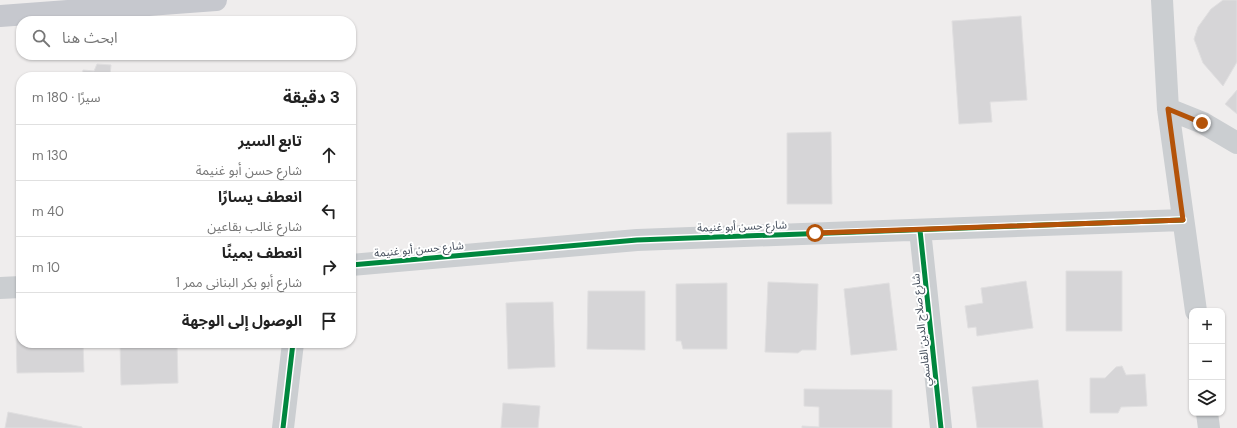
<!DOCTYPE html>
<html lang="ar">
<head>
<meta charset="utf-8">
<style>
  body { margin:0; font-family:"DM Sans","Noto Sans Arabic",sans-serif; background:#f2f2f2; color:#222; direction:rtl }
  .controls { position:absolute; right:12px; bottom:12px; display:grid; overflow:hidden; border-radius:8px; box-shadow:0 1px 3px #0004 }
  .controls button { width:36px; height:36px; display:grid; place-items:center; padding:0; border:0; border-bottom:1px solid #e0e0e0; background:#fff; color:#222; font:20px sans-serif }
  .stop { position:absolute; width:12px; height:12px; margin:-9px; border:3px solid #b45309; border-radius:50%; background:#fff }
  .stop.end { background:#b45309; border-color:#fff; box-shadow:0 1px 4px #0008 }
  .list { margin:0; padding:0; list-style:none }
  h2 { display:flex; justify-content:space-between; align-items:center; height:52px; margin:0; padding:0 16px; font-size:17px }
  h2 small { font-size:13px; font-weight:400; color:#767676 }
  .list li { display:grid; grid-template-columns:26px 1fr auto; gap:12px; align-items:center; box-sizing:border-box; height:56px; padding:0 16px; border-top:1px solid #e0e0e0 }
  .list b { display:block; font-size:15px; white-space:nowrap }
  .list p { margin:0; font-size:13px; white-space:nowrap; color:#767676 }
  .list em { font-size:13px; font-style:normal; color:#767676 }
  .icon { flex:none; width:22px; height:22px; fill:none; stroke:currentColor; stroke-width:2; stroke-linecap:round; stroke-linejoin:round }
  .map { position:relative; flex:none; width:1237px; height:428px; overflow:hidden; direction:ltr }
  .search { position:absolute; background:#fff; box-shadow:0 1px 3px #0004; left:16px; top:16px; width:340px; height:44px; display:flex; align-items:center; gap:10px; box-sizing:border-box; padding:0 14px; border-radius:16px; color:#767676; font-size:15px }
  .panel { position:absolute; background:#fff; box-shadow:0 1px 3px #0004; left:16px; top:72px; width:340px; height:276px; border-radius:16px; direction:rtl }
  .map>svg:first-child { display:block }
  .building { fill:#d6d5d7; stroke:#e0dfe0 }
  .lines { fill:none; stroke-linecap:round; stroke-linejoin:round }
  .minor { stroke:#cbced1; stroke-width:22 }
  .major { stroke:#c6c8ce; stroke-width:22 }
  .cycleway-casing { stroke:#fff; stroke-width:8 }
  .cycleway { stroke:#00873e; stroke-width:5 }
  .route { stroke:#b45309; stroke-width:5 }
  .labels { text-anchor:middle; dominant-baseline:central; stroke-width:4; stroke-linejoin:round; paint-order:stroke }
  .street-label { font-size:11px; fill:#434d5b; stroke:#fff }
</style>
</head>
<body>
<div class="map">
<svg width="1237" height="428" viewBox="0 0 1237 428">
  <rect width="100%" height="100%" fill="#efeded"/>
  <path class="building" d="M1223 0H1237V62L1223 86 1203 63 1194 39 1198 27 1211 9Z
    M1021 16 1027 100 990 102 992 122 959 124 952 21Z
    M97 64 111 65 110 75 125 77H82L83 70 94 71Z
    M241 75 259 77H241Z
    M1237 90V114L1225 104Z
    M831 132 832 204H787V133Z
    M1066 271H1122V331H1066Z
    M1026 281 1033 328 977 336 976 327 968 328 965 306 983 303 981 288Z
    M768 282 818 284 816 350H802L798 353 765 352Z
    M727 283V349H683L681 341H676V284Z
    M889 283 897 350 851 355 844 289Z
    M588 291H645V350L587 349Z
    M553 302 555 367 508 369 506 303Z
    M16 331H21V343H83L84 372 17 373Z
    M120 343H177L178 383 121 385Z
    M1122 366 1126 375 1145 374 1147 406 1121 407 1118 413H1090V378H1105L1116 367Z
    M1038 380 1043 428H977L972 387Z
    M804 389 892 390V428H802V426L819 427V407L804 406Z
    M503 403 540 406 538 428H501Z
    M8 412 82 427V428H5Z"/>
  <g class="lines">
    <path class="minor" d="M1162 0 1168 109 1196 311
      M1168 109 1203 123 1237 143
      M920 230 941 428
      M351 265 637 240 1183 220
      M0 288 21 287
      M1207 413 1209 428
      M283 428 293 343"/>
    <path class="major" d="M0 16 216 0"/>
    <g class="cycleway-casing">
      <path id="cycleway" d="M920 230 941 428
        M351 265 637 240 1183 220
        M283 428 293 343"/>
    </g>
    <use href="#cycleway" class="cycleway"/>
  </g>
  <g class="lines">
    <path class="route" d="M815 233 1183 220 1168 109 1202 123"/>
  </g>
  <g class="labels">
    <g class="street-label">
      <text transform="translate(742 226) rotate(-2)">شارع حسن أبو غنيمة</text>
      <text transform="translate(419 249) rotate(-5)">شارع حسن أبو غنيمة</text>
      <text transform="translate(921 330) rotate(-96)">شارع صلاح الدين القاسمي</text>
    </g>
  </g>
</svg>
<div class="controls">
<button>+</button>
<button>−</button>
<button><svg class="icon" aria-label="layers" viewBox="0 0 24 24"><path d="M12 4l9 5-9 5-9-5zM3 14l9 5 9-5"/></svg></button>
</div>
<div class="stop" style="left:815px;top:233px"></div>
<div class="stop end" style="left:1202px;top:123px"></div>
<div class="search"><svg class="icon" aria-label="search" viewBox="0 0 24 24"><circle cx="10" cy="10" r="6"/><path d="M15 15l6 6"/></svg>ابحث هنا</div>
<section class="panel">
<h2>3 دقيقة<small>سيرًا · 180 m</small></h2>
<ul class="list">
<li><svg class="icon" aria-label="ahead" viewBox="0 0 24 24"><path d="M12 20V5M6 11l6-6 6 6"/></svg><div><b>تابع السير</b><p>شارع حسن أبو غنيمة</p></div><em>130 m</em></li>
<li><svg class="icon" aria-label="left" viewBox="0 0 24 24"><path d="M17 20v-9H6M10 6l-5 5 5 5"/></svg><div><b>انعطف يسارًا</b><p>شارع غالب بقاعين</p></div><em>40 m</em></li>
<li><svg class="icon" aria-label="right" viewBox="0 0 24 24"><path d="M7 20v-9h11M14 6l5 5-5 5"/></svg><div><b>انعطف يمينًا</b><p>شارع أبو بكر البنانى ممر 1</p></div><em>10 m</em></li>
<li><svg class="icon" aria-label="arrive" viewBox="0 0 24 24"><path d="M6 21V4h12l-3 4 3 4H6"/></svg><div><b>الوصول إلى الوجهة</b></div></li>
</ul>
</section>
</div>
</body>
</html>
